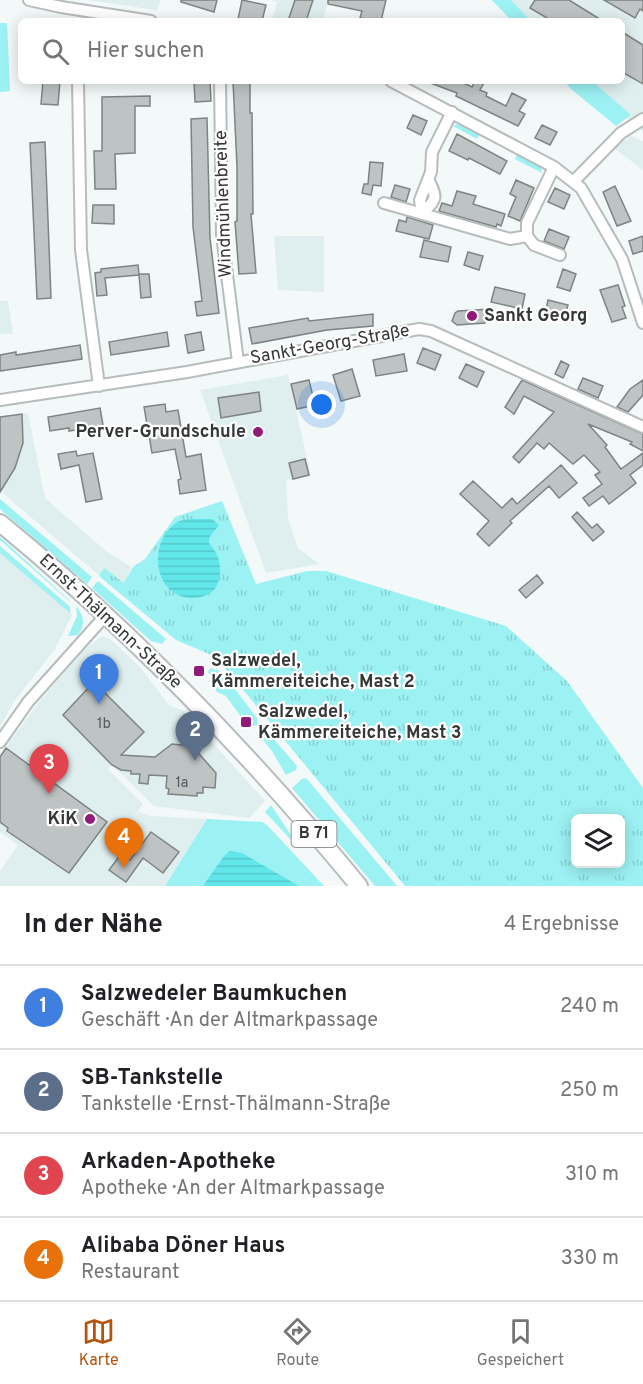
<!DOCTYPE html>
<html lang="de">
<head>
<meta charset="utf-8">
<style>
  body { margin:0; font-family:Overpass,sans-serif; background:#f2f2f2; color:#202124 }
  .controls { position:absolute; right:18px; bottom:18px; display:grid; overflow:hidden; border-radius:9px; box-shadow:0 3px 15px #0003 }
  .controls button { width:54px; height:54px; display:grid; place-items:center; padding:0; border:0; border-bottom:2px solid #e0e0e0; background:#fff; color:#202124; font:30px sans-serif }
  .you { position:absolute; left:322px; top:405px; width:21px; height:21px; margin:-15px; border:4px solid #fff; border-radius:50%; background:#1a73e8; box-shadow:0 0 0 9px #1a73e833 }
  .badge { display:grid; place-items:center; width:39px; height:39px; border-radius:50%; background:#b45309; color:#fff; font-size:20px; font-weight:700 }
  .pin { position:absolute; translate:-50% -50px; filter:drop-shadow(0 2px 3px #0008) }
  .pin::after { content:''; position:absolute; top:32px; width:21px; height:18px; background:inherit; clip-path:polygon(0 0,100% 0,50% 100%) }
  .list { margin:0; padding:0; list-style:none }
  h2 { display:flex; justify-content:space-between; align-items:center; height:78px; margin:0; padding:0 24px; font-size:26px }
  h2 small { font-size:20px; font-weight:400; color:#757577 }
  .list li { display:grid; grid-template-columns:39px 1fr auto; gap:18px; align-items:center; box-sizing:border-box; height:84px; padding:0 24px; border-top:2px solid #e0e0e0 }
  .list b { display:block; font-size:22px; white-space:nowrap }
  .list p { margin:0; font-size:20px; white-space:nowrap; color:#757577 }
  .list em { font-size:20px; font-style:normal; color:#757577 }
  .icon { flex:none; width:33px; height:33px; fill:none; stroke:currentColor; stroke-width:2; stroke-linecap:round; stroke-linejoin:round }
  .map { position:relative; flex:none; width:643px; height:886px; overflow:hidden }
  .search { position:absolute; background:#fff; box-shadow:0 3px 15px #0003; left:18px; right:18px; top:18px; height:66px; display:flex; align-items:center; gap:15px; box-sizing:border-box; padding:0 21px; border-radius:9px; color:#757577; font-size:22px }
  .sheet { height:414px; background:#fff }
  nav { display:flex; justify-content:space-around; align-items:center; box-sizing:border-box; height:84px; border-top:2px solid #e0e0e0; background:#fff; font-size:16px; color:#757577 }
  nav a { display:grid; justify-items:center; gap:3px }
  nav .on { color:#b45309 }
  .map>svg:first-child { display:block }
  .built { fill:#dfeeee }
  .grass { fill:#9cf1f3 }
  .park { fill:url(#park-tufts); fill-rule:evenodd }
  .water { fill:url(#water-rules) }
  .building { fill:#bec3c3; stroke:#7e8383; stroke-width:1.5 }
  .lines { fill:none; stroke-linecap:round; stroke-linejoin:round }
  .street-casing { stroke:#b7bcbc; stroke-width:14 }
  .primary-casing { stroke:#b7bcbc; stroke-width:20 }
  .street { stroke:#fff; stroke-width:10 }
  .primary { stroke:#fff; stroke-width:16 }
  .poi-dot { fill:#911b79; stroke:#fff; stroke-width:2 }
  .labels { text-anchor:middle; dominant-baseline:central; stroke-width:4.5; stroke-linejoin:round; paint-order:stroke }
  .number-label { font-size:15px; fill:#585b5b }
  .shield { fill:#fff; stroke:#727474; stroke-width:1.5 }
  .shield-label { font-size:16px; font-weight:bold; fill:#363838 }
  .street-label { font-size:18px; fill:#363838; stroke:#fff }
  .poi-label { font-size:18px; font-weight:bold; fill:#363838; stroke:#fff; text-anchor:start }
</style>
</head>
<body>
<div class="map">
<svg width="643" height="886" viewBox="0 0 643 886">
  <defs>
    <pattern id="park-tufts" width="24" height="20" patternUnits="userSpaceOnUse" patternTransform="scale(1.5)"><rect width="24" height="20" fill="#9cf1f3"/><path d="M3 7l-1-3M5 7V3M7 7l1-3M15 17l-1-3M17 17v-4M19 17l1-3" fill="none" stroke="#87cfd1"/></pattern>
    <pattern id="water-rules" width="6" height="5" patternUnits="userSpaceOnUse" patternTransform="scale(1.5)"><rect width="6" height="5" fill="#61e7e9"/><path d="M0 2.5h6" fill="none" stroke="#55c7c9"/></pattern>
  </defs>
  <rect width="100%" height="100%" fill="#f3f8f8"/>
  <path class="built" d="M87 0H161L157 10Z
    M271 0H328L323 21H272L277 2Z
    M511 0H643V132L585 81H622V21H531Z
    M631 136 643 141V170L614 148Z
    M274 236H324V292L278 290Z
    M0 301H8L13 334H0Z
    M288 375 311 476 286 481 288 519 298 548 319 564 266 573 200 390Z
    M28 413 45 498 106 551 131 567 121 594 0 491V417Z
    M0 546 70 607 72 615 55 649 13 703 0 727Z
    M102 636 110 639 140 667 169 705 184 711 265 801 249 818 154 806 112 765 108 769 143 804 133 819 139 812 150 816 207 819 165 886H0V871L18 845 0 832V754L44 696 86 648Z"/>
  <path class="grass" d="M492 0H511L531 21H512Z
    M0 23H7L10 91 0 92Z
    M564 81H592L631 115 616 126 571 89Z
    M461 123 480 133 477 139 453 126Z
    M518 153 541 166 542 173 515 159Z
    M0 499 92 577 87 584 0 509Z
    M0 537 70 601H69L0 540Z
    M0 546 70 607V613L0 553Z
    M98 581 166 639 162 644 151 641 92 588Z
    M76 606C84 616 86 624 78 635L68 636 77 616Z
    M211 668 222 672 257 718 258 725 252 726 249 722 244 721 226 696 217 692 213 686 215 683 208 672Z
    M261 730H266L297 766 296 770 286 775 272 751 259 735Z
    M306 778 397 886H375L292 788 302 779Z
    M271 805 293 838 290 839 265 812Z
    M207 819 262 822 267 825 324 886H165Z"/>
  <path class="park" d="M222 501 256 584 307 571H326L506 626 567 681 643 788V886H405L216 657 176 640 99 576 104 568 124 583 133 567 145 559 175 517ZM576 818H620V864H576Z"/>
  <path class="water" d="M189 519H212L219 525C216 530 210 534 209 540 209 546 210 543 213 548 221 559 223 575 216 587 211 595 201 598 192 598 152 597 148 541 176 523 180 520 185 520 189 519Z
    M230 851 242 853 299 886H203L224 856Z"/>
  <path class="building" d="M181 0H217L214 12 181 2Z
    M242 0 266 5 262 21 238 19Z
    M295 0H313L306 21H288Z
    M328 0H386L381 21 360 18 362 11 328 4Z
    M535 0H569L603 21H552L530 8Z
    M604 0H643V11L640 9 635 18Z
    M622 32 643 45V84L622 72Z
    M43 81H60L58 105 41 104Z
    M194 81H210L211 101 195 102Z
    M233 81H250V113H252L253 214H251L256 273 239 274 235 222 237 221V167Z
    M425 81H459L472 87 475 81H485L480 90 487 93 486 96 506 106 512 93 526 100 519 111 525 114 518 126 456 96 457 93Z
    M150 96V106H135V153L115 154 116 189H95L94 151H102V97Z
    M413 115 427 121 421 135 407 128Z
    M207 118 210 238 219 313 197 316 195 302 202 301 193 227 191 119Z
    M542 125 557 132 550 145 535 138Z
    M457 134 507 161 500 174 469 158 468 160 449 151Z
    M45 142 51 298 37 299 30 143Z
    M370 162 383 163 381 186 373 185 371 195 362 193 364 184H368Z
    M516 180 534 188 520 221 508 216 516 197 510 194Z
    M395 185 410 189 406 202 391 197Z
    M615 186 631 221 617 226 603 192Z
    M555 188 570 195 564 209 548 202Z
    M457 191 476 196 473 204 505 214 501 226 497 224 496 227 439 211 442 203 452 206Z
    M93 205H114V224L92 223Z
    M407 217 433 225 429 239 396 231 399 220 406 222Z
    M549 229 569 237 564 249 544 241Z
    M643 236V251L633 254 629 241Z
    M424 240 451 247 448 262 420 257Z
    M468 252 483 256 479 270 464 265Z
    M138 265 139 274H149L151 297 141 298 139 275 105 278 107 295 97 296 95 273 101 272V269Z
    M563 269 576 274 570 291 557 287Z
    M618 285 625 306 622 307 626 318 612 322 600 290Z
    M495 287 525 294 522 309 491 302Z
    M548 300 568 305 565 315 546 310Z
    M490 309 491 319H485V323L457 325 452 321 455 313 458 311Z
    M373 314V326L327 330 252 344 249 328 308 318 309 321Z
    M167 332 169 346 111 355 109 342Z
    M201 332 204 350 188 353 185 335Z
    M80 345 82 359 0 371V355L16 352V355Z
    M423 348 441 355 435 370 417 363Z
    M404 354 407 371 376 376 373 360Z
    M561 361 569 365 563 378 555 374Z
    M466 364 484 372 477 387 459 378Z
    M352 369 360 396 341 401 333 375Z
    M583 378 603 386 598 398 578 389Z
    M309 380 315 405 297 409 291 384Z
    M522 380 643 434V451L630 444 632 442 588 424 607 445 605 447 621 469 643 453V465L630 475 636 483 609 504 603 496 589 506 583 498 602 484 595 475 600 472 584 455 573 464 549 443 544 449 537 443 519 463 513 457 554 412 524 396 514 414 505 407Z
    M643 380V395L628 412 617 407 630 389Z
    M259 392 261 411 221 418 218 398Z
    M165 404 166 412 178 410 186 457 201 454 206 490 180 494 178 480 181 479 175 449 152 453 144 407Z
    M100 408 103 425 69 431V428L50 431 48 417Z
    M22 414 23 443 15 468 0 492V417Z
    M76 451 77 456 93 453 102 499 86 502 79 465 61 469 58 454Z
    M305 459 309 475 293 479 289 463Z
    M561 465 577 483 559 498 549 486 510 521 512 523 489 546 477 534 489 521 460 494 473 481 502 508 512 498 517 504Z
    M577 512 592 528 597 524 604 532 593 541 572 517Z
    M537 575 543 583 526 598 519 590Z
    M92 684 102 694 104 692 144 732 121 755 155 757 172 744 192 746 216 773 215 788 203 787V793H197V796L168 794 169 789 166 788 167 776 149 775 148 784 139 783 140 774H131V771L121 770 112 765 63 715Z
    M6 748 107 822 69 873 7 831 8 828 0 822V757Z
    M151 832 179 852 163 873 143 858 126 882 109 870 121 854 130 860Z"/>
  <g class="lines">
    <g class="street-casing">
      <path id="street" d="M29 0 61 7 151 21
        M78 81 81 250 99 386
        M220 81 222 235 238 362
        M391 81 554 167 581 188 622 259 643 323
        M574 181 621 133 643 119
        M384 203 510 239 527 236 534 245 560 255
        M422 214 420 200 431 172 432 152 452 112
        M422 214C436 199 438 199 429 181
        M527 236V223L554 167
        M0 400 187 372 419 329 431 331 643 427
        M0 742 28 702 105 616"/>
    </g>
    <g class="primary-casing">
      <path id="primary" d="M0 523C132 631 251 755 359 886"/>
    </g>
    <use href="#street" class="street"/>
    <use href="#primary" class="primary"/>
  </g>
  <g class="poi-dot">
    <circle cx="472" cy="316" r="6"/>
    <circle cx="258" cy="432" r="6"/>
    <rect x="193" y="665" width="12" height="12" rx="3"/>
    <rect x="240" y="716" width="12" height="12" rx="3"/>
    <circle cx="90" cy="819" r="6"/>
  </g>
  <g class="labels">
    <g class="number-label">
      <text x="104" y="724">1b</text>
      <text x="182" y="783">1a</text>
    </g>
    <rect class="shield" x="291.5" y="821" width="45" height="26" rx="4.5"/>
    <g class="shield-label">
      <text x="314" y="834">B 71</text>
    </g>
    <g class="street-label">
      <text transform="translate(224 204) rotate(-92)">Windmühlenbreite</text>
      <text transform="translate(330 345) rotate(-10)">Sankt-Georg-Straße</text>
      <text transform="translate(110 622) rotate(43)">Ernst-Thälmann-Straße</text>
    </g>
    <g class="poi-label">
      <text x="484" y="316">Sankt Georg</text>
      <text x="246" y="432" text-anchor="end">Perver-Grundschule</text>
      <text x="211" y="661">Salzwedel,<tspan x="211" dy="21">Kämmereiteiche, Mast 2</tspan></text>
      <text x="258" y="712">Salzwedel,<tspan x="258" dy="21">Kämmereiteiche, Mast 3</tspan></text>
      <text x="78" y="819" text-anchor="end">KiK</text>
    </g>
  </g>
</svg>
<div class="controls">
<button><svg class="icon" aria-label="layers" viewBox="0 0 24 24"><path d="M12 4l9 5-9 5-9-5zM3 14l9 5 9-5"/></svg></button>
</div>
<div class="you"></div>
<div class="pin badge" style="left:99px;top:704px;background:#3f7fe0">1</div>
<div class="pin badge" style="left:195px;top:761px;background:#5c6f8a">2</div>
<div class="pin badge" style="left:49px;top:794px;background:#e0444e">3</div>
<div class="pin badge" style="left:124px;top:868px;background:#e8710a">4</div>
<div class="search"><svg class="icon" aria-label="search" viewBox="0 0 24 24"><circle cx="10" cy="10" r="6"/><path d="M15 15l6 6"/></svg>Hier suchen</div>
</div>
<section class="sheet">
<h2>In der Nähe<small>4 Ergebnisse</small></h2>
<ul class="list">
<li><span class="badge" style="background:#3f7fe0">1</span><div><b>Salzwedeler Baumkuchen</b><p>Geschäft · An der Altmarkpassage</p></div><em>240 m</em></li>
<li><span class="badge" style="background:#5c6f8a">2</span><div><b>SB-Tankstelle</b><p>Tankstelle · Ernst-Thälmann-Straße</p></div><em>250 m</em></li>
<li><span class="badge" style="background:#e0444e">3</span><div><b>Arkaden-Apotheke</b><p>Apotheke · An der Altmarkpassage</p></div><em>310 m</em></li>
<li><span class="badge" style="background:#e8710a">4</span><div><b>Alibaba Döner Haus</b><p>Restaurant</p></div><em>330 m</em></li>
</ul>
</section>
<nav>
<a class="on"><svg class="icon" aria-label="map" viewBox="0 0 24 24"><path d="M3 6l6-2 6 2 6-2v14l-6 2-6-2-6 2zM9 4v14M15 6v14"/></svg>Karte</a>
<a><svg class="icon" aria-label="directions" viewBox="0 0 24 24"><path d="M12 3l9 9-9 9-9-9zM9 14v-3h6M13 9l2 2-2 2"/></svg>Route</a>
<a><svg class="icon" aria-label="saved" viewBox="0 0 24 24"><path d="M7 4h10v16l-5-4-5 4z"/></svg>Gespeichert</a>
</nav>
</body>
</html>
